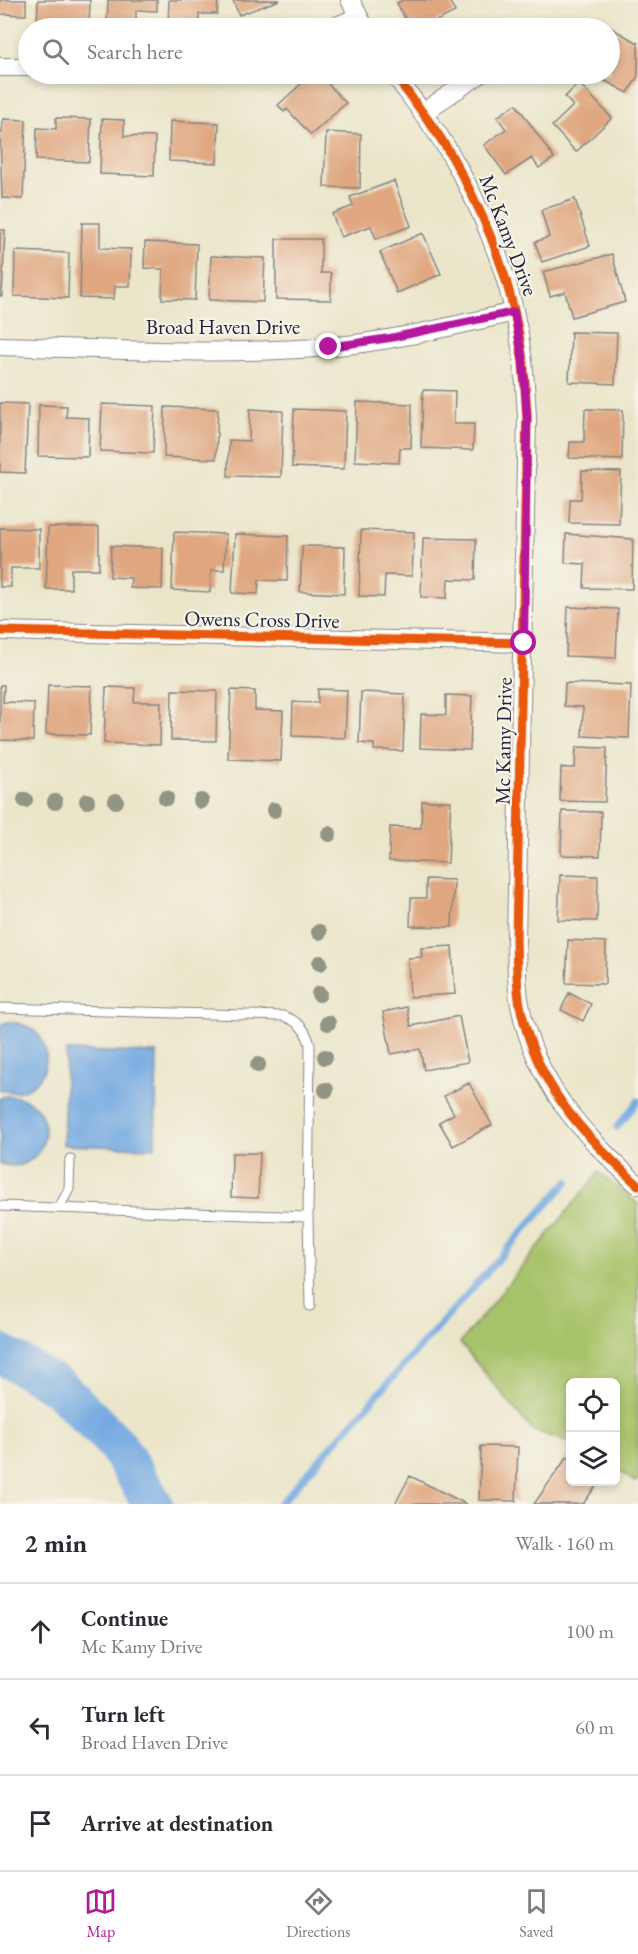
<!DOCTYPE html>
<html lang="en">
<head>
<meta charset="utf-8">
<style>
  body { margin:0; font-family:"EB Garamond",serif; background:#f2f2f3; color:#2b2b33 }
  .controls { position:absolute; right:18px; bottom:18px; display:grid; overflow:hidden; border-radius:9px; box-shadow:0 3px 9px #0003 }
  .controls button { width:54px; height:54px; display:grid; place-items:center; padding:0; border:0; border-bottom:2px solid #e1e1e2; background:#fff; color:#2b2b33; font:30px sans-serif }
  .stop { position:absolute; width:18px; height:18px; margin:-14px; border:4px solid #b5179e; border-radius:50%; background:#fff }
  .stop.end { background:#b5179e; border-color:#fff; box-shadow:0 2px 6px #0008 }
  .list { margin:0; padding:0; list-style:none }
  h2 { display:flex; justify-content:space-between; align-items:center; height:78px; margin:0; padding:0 24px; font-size:26px }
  h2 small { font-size:20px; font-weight:400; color:#7c7c81 }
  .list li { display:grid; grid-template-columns:39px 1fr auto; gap:18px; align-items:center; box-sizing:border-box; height:96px; padding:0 24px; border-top:2px solid #e1e1e2 }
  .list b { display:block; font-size:22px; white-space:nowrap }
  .list p { margin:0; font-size:20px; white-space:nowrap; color:#7c7c81 }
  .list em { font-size:20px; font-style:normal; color:#7c7c81 }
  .icon { flex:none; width:33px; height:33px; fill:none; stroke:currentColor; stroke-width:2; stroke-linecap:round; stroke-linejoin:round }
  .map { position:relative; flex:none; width:638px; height:1504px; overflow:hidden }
  .search { position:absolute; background:#fff; box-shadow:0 3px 9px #0003; left:18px; right:18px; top:18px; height:66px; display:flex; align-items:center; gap:15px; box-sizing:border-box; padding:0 21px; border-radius:33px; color:#7c7c81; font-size:22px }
  .sheet { height:366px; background:#fff }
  nav { display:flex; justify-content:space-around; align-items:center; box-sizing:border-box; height:84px; border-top:2px solid #e1e1e2; background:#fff; font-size:16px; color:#7c7c81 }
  nav a { display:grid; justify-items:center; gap:3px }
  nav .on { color:#b5179e }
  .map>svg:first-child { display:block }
  .green { fill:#a7c269; stroke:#647252; stroke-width:1.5 }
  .water { fill:#73a9e1; stroke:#4a668e; stroke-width:1.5 }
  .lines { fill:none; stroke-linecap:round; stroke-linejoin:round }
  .stream { stroke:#73a9e1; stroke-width:7 }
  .river { stroke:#73a9e1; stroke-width:40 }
  .building { fill:#dfa67f }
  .lane-casing { stroke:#868482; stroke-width:11 }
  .street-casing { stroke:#868482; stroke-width:20 }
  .lane { stroke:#fff; stroke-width:9 }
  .street { stroke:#fff; stroke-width:18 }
  .cycleway-casing { stroke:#f7f3e8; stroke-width:13 }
  .cycleway { stroke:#e8590c; stroke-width:9 }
  .tree { fill:#929583 }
  .route { stroke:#b5179e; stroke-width:8 }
  .labels { text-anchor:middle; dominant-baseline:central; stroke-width:4.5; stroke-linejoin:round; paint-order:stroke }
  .street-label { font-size:21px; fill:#22223b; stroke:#f7f3e8 }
</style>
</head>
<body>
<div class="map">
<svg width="638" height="1504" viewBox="0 0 638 1504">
  <rect width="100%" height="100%" fill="#f7f3e8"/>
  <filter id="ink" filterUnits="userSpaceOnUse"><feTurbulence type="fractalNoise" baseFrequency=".0167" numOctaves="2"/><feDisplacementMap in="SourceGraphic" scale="12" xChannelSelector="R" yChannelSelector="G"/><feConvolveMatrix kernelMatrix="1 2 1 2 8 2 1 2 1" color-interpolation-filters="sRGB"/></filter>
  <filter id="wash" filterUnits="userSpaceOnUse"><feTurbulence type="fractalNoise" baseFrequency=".008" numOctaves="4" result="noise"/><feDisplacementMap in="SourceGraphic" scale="24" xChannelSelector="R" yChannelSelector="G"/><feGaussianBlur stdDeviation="1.35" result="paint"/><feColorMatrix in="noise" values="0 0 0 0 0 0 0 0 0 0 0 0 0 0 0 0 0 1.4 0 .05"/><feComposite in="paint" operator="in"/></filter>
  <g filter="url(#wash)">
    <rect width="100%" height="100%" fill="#ebe6ca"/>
    <path class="green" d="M599 1172 638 1204V1480L635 1482 616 1468V1382H570V1443L532 1430 460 1343Z"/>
    <path class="water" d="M7 1022C67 1024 53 1104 0 1090V1025Z
      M66 1051 157 1053 155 1148 63 1145Z
      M6 1096C65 1096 52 1178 0 1164V1098Z"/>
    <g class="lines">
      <path class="stream" d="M617 1127 638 1101
        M280 1504 568 1181"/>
      <path class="river" d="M0 1353 60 1388 116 1444 153 1504"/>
    </g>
    <g id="blocks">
      <path class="building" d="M0 0H26V15L0 14Z
        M38 0H90L89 27 37 26Z
        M108 0H157V11L136 10V28L107 27Z
        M169 0H218L217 14H199V27L168 26Z
        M233 0H280L239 15Z
        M403 0H449L455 12 436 21 439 28H410L397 3Z
        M611 28 638 43V76L628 93 592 74H610Z
        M312 74H319L346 103 311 135 287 109 284 112 278 105Z
        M579 83 612 118 576 152 552 126 573 106 565 97Z
        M516 104 554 158 539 168 532 158 506 175 484 145 506 129 497 117Z
        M56 118 91 119 89 162 36 160 37 128 56 129Z
        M3 119 26 120 23 199 2 198 0 133H2Z
        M102 119 124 120V136L155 137 154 176 100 174Z
        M170 121 219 123 217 163 169 161Z
        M326 132 361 134 360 188 324 187Z
        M394 181 411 226 376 239 371 226 341 237 332 214 353 206 350 197Z
        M575 199 590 246 542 262 535 242 549 237 541 210Z
        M82 223H100V248L131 249 130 286H115L114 299 80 298Z
        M0 230H5L2 296H0Z
        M423 233 441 274 397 293 380 252Z
        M276 239H321V273H331V300L276 299Z
        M145 242 197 244 195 300 162 299 163 269 144 268Z
        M15 251 69 253 68 298 14 296Z
        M612 254 625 302 572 317 565 292 550 296 543 272Z
        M211 256 265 258 263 302 209 300Z
        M571 332 617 333 615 384 569 382Z
        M423 390 455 391 454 424H474L473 450 421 448Z
        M357 402 412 404 411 448H400L399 463 355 461Z
        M0 403 28 404 25 473 0 472Z
        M102 404 155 406 153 453 100 451Z
        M39 405 67 406 66 417 89 418 88 457 38 456Z
        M165 407 218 409 216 459 164 457Z
        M250 409 283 411 281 477 228 476 229 440 249 441Z
        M294 409 346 411 344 469 292 467Z
        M585 409 623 410 622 460 569 458 570 442H584Z
        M582 471 621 472 619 524 569 523 570 499H581Z
        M48 527H99V569H71V589H46Z
        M0 528 39 529V568H11V587H0Z
        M361 530 414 532 412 576 385 575 384 597 359 596Z
        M174 532 226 534 224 570H211L210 592 172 590Z
        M235 534 288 536 287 581 259 580 258 594 232 593Z
        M566 534 633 539 632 589 584 588 585 564 565 563Z
        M423 538 476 539 475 580 448 579 447 598 421 597Z
        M111 546 163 548 162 589 130 588 131 578 110 577Z
        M302 546 345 547 344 594 300 592Z
        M568 607 618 609 616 658 566 656Z
        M565 683 631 685 629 738 582 736 583 707 564 706Z
        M0 685H4L3 702 34 703 33 741 0 740Z
        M48 685 92 686 90 735 46 734Z
        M106 687 135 688 134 702H161L160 745 104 743Z
        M318 689 347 690 345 738 292 736 293 702 318 703Z
        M172 690 217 691 216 741 171 740Z
        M231 690 255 691V710L283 711 281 761 228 759Z
        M361 692 405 694 403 751 374 750V744L359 743Z
        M446 695 472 696 470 750 420 748 421 714 446 715Z
        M576 747 607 748 605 802 560 801 561 768H575Z
        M422 801H451L448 863 389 861 390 827 421 828Z
        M562 811 601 812 600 856 561 855Z
        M560 875 598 876 597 921 558 920Z
        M426 879 454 880 452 927 410 926 411 898H426Z
        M568 940 606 942 605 984 566 983Z
        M452 946 455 994 410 997 408 958 422 957 421 948Z
        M569 993 591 1004 583 1021 561 1010Z
        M407 1007 411 1026 459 1016 468 1062 424 1070 420 1049 391 1054 383 1012Z
        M469 1083 492 1125 453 1146 439 1122 454 1114 444 1096Z
        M232 1153H260L258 1198 231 1197Z
        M481 1446 518 1447 516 1501 479 1500Z
        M567 1457 570 1459V1482H599L583 1504H534Z
        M410 1476 466 1504H395Z"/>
    </g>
  </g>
  <g filter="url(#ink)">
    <use href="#blocks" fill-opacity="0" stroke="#868482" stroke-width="1.5"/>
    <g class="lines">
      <g class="lane-casing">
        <path id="lane" d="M0 1008 283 1016C298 1021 306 1029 310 1045L308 1217 310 1306
          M0 1206 308 1217
          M59 1208 69 1189 70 1159"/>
      </g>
      <g class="street-casing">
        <path id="street" d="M350 0 365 28
          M332 28 358 17
          M0 67H28
          M394 74C415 103 439 132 456 164 490 225 515 293 523 362 525 380 526 399 527 417L516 941C517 962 516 984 520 1005 536 1085 580 1131 638 1185
          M422 113 480 74
          M0 346C109 349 218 356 327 347 390 342 452 326 514 312
          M0 631 524 643"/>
      </g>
      <use href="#lane" class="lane"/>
      <use href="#street" class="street"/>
      <g class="cycleway-casing">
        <path id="cycleway" d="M394 74C415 103 439 132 456 164 490 225 515 293 523 362 525 380 526 399 527 417L516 941C517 962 516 984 520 1005 536 1085 580 1131 638 1185
          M0 631 524 643"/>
      </g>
      <use href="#cycleway" class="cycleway"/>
    </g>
    <g class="tree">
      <circle cx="166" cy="798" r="8"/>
      <circle cx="25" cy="800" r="8"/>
      <circle cx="87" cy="801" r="8"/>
      <circle cx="116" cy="801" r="8"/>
      <circle cx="201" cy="801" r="8"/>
      <circle cx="55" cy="802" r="8"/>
      <circle cx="274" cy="810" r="8"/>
      <circle cx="329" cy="834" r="8"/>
      <circle cx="319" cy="932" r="8"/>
      <circle cx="320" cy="963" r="8"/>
      <circle cx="319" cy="994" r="8"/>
      <circle cx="328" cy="1023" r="8"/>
      <circle cx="325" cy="1057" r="8"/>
      <circle cx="258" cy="1065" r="8"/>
      <circle cx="326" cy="1090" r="8"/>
    </g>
  </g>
  <g class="lines" filter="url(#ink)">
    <path class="route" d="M329 347 390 338 514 312 523 361 527 417 524 643"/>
  </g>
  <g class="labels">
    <g class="street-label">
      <text transform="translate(509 235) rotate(69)">Mc Kamy Drive</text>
      <text x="223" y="326">Broad Haven Drive</text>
      <text transform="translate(262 619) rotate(1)">Owens Cross Drive</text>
      <text transform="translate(503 741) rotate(-89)">Mc Kamy Drive</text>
    </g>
  </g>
</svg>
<div class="controls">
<button><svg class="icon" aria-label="locate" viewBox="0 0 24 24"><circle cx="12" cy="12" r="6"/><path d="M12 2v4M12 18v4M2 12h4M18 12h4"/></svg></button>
<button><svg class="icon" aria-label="layers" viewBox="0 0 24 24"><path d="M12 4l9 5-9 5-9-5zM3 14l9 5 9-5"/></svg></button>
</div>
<div class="stop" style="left:524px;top:643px"></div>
<div class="stop end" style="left:329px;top:347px"></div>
<div class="search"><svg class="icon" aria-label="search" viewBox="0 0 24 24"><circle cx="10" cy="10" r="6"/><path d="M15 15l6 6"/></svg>Search here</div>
</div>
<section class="sheet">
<h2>2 min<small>Walk · 160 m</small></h2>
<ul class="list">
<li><svg class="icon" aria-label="ahead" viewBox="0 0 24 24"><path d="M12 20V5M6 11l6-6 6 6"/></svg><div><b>Continue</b><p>Mc Kamy Drive</p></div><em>100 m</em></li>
<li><svg class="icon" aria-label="left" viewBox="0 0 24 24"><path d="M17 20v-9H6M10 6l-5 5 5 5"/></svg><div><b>Turn left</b><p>Broad Haven Drive</p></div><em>60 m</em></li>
<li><svg class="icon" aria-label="arrive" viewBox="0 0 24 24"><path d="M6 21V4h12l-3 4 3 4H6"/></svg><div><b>Arrive at destination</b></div></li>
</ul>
</section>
<nav>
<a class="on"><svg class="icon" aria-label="map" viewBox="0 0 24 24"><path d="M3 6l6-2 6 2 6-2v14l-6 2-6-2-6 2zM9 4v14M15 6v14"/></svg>Map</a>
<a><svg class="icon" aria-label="directions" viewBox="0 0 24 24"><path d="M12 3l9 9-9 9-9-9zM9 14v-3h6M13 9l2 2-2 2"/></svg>Directions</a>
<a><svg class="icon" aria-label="saved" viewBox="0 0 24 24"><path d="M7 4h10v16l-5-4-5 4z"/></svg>Saved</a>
</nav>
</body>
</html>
